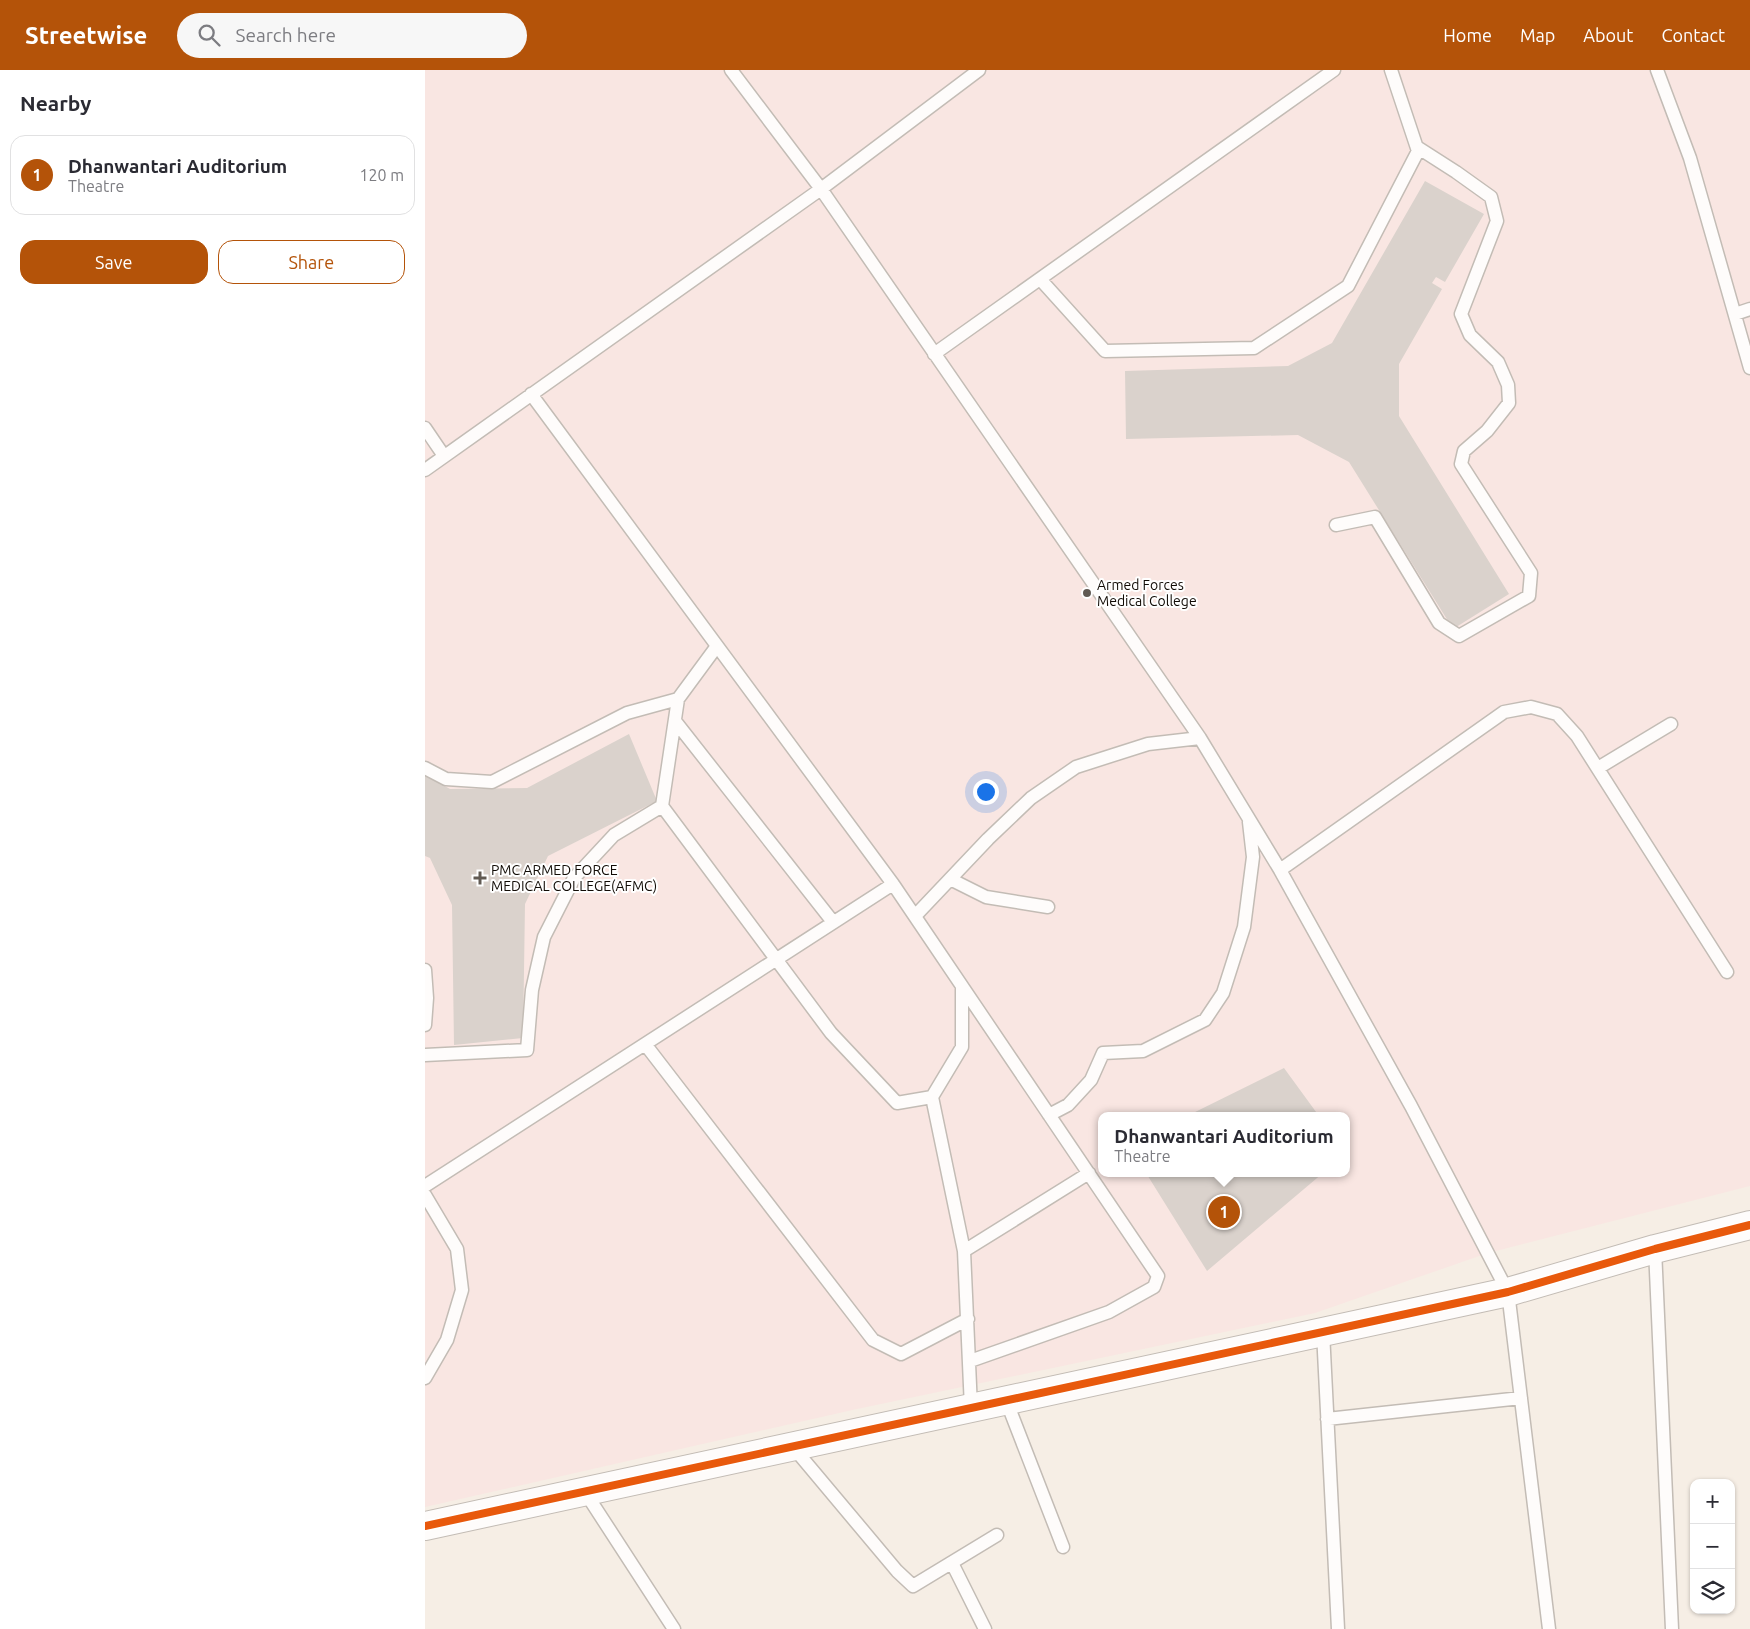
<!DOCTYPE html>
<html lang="en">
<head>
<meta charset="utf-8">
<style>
  body { margin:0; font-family:Ubuntu,sans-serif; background:#f7f7f7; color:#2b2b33 }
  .controls { position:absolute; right:15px; bottom:15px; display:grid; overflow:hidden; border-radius:10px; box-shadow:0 1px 4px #0004 }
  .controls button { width:45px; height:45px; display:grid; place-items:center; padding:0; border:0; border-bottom:1px solid #e1e1e2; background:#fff; color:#2b2b33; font:25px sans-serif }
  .you { position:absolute; left:560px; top:721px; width:18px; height:18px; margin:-12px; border:4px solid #fff; border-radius:50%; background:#1a73e8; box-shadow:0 0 0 8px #1a73e833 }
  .badge { display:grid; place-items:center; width:32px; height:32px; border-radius:50%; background:#b45309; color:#fff; font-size:16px; font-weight:700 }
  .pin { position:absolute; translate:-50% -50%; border:2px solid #fff; box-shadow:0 1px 5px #0006 }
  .popup { position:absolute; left:673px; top:1042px; width:252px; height:65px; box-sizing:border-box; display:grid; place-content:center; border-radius:10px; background:#fff; filter:drop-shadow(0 1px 4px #0005); font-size:16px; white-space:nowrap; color:#7c7c81 }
  .popup b { font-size:19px; color:#2b2b33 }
  .popup::after { content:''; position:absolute; left:50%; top:100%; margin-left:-10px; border:10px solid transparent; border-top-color:#fff }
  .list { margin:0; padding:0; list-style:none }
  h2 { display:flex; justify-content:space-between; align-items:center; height:65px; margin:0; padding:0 20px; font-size:21px }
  h2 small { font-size:16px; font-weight:400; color:#7c7c81 }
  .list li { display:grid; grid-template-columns:32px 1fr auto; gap:15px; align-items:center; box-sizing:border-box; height:80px; margin:0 10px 10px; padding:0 10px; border:1px solid #e1e1e2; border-radius:15px }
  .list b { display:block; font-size:19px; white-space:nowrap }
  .list p { margin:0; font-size:16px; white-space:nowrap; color:#7c7c81 }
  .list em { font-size:16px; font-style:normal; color:#7c7c81 }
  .actions { display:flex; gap:10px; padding:15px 20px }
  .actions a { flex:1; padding:11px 0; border:1px solid #b45309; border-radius:15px; text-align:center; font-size:18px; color:#b45309 }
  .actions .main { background:#b45309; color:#fff }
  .icon { flex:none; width:28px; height:28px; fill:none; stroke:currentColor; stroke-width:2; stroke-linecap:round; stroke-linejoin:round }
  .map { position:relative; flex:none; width:1325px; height:1559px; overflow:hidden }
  header { display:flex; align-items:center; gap:30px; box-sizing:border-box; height:70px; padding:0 25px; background:#b45309; color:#fff }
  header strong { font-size:24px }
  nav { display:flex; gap:28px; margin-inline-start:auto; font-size:18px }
  .search { width:350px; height:45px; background:#f7f7f7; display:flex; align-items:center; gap:12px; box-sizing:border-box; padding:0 18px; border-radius:28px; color:#7c7c81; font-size:19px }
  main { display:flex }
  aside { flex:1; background:#fff }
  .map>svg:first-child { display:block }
  .commercial { fill:#f9e6e2; fill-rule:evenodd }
  .building { fill:#dad2cc }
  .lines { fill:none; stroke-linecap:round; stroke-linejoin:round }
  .service-casing { stroke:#c3bcb5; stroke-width:15 }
  .tertiary-casing { stroke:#c3bcb5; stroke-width:30 }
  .service { stroke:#fefcfb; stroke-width:12 }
  .tertiary { stroke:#fefcfb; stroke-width:28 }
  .cycleway-casing { stroke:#fff; stroke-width:11 }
  .cycleway { stroke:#e8590c; stroke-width:8 }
  .poi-dot { fill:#615a53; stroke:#fff; stroke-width:2 }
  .labels { text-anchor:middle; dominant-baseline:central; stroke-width:4; stroke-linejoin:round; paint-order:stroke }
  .poi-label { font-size:14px; fill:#110b05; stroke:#fff; text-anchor:start }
</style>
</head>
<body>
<header>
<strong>Streetwise</strong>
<div class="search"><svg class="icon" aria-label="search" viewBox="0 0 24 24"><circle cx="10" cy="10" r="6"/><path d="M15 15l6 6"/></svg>Search here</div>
<nav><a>Home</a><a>Map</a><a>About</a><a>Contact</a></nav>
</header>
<main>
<aside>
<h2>Nearby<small></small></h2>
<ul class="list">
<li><span class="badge">1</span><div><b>Dhanwantari Auditorium</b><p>Theatre</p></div><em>120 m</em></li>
</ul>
<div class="actions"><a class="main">Save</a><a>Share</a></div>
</aside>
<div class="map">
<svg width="1325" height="1559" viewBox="0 0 1325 1559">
  <rect width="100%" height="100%" fill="#f6eee5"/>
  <path class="commercial" d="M0 0H1325V1116L1063 1183 890 1243 432 1339 0 1437ZM676 1046H922V1103H676Z"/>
  <path class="building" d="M1000 111 1059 144 1020 212 1011 207 1007 213 1017 219 974 294V346L1084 524 1028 559 924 392 873 365 701 369 700 301 863 296 907 273Z
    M204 664 232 731 123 786 100 834 98 968 29 975 27 835 5 788 0 786V705L25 719 102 718Z
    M859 998 894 1046H762Z
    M721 1103H898L782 1201Z"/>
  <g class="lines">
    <g class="service-casing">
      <path id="service" d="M306 0 396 119 775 668 855 800 986 1036 1083 1222 1124 1559
        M1232 0 1265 88 1325 298
        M615 209 680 281 829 278 923 216 993 81 966 0
        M1310 244 1325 239
        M509 284 909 0
        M106 324 468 814 733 1206 729 1217 684 1242 545 1291
        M0 358 19 386
        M0 400 396 119 554 0
        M911 455 950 447 1014 553 1034 566 1104 526 1106 503 1036 394 1039 381 1062 361 1084 333 1083 315 1073 292 1045 265 1036 244 1072 151 1066 127 1031 102 992 77
        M253 629 237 736 406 963 472 1033 507 1027 537 977V916
        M250 651 408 852
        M0 698 21 709 67 712 202 643 253 629 292 576
        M1173 698 1246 654
        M855 800 1079 642 1106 637 1132 644 1152 666 1302 902
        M525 809 561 827 623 837
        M490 846 563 769 606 728 651 697 723 674 775 668
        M0 900 2 928 0 955
        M220 974 448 1270 476 1284 543 1249
        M0 985 102 980 107 920 119 867 149 808 189 765 237 736
        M507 1027 539 1181 546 1338
        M624 1045 643 1035 666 1010 678 983 718 981 780 950 798 923 819 857 828 787 824 752
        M0 1116 468 814
        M0 1125 32 1179 37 1220 22 1270 0 1308
        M1230 1179 1247 1559
        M539 1181 664 1103
        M898 1262 913 1559
        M581 1330 638 1477
        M902 1349 1096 1328
        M368 1377 472 1501 488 1516 572 1465
        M160 1422 249 1559
        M527 1493 560 1559"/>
    </g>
    <g class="tertiary-casing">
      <path id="tertiary" d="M0 1456 1083 1222 1230 1179 1325 1155"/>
    </g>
    <use href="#service" class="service"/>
    <use href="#tertiary" class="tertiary"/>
    <g class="cycleway-casing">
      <path id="cycleway" d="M0 1456 1083 1222 1230 1179 1325 1155"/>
    </g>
    <use href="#cycleway" class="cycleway"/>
  </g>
  <g class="poi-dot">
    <circle cx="662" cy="523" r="5"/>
    <path d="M52.5 800.5h5v5h5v5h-5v5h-5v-5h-5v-5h5z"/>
  </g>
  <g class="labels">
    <g class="poi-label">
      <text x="672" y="515">Armed Forces<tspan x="672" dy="16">Medical College</tspan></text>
      <text x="66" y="800">PMC ARMED FORCE<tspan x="66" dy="16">MEDICAL COLLEGE(AFMC)</tspan></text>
    </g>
  </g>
</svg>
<div class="controls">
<button>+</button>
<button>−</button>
<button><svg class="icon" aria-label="layers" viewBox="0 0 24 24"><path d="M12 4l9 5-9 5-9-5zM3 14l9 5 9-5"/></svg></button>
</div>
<div class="you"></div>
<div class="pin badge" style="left:799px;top:1142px">1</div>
<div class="popup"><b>Dhanwantari Auditorium</b>Theatre</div>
</div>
</main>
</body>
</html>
